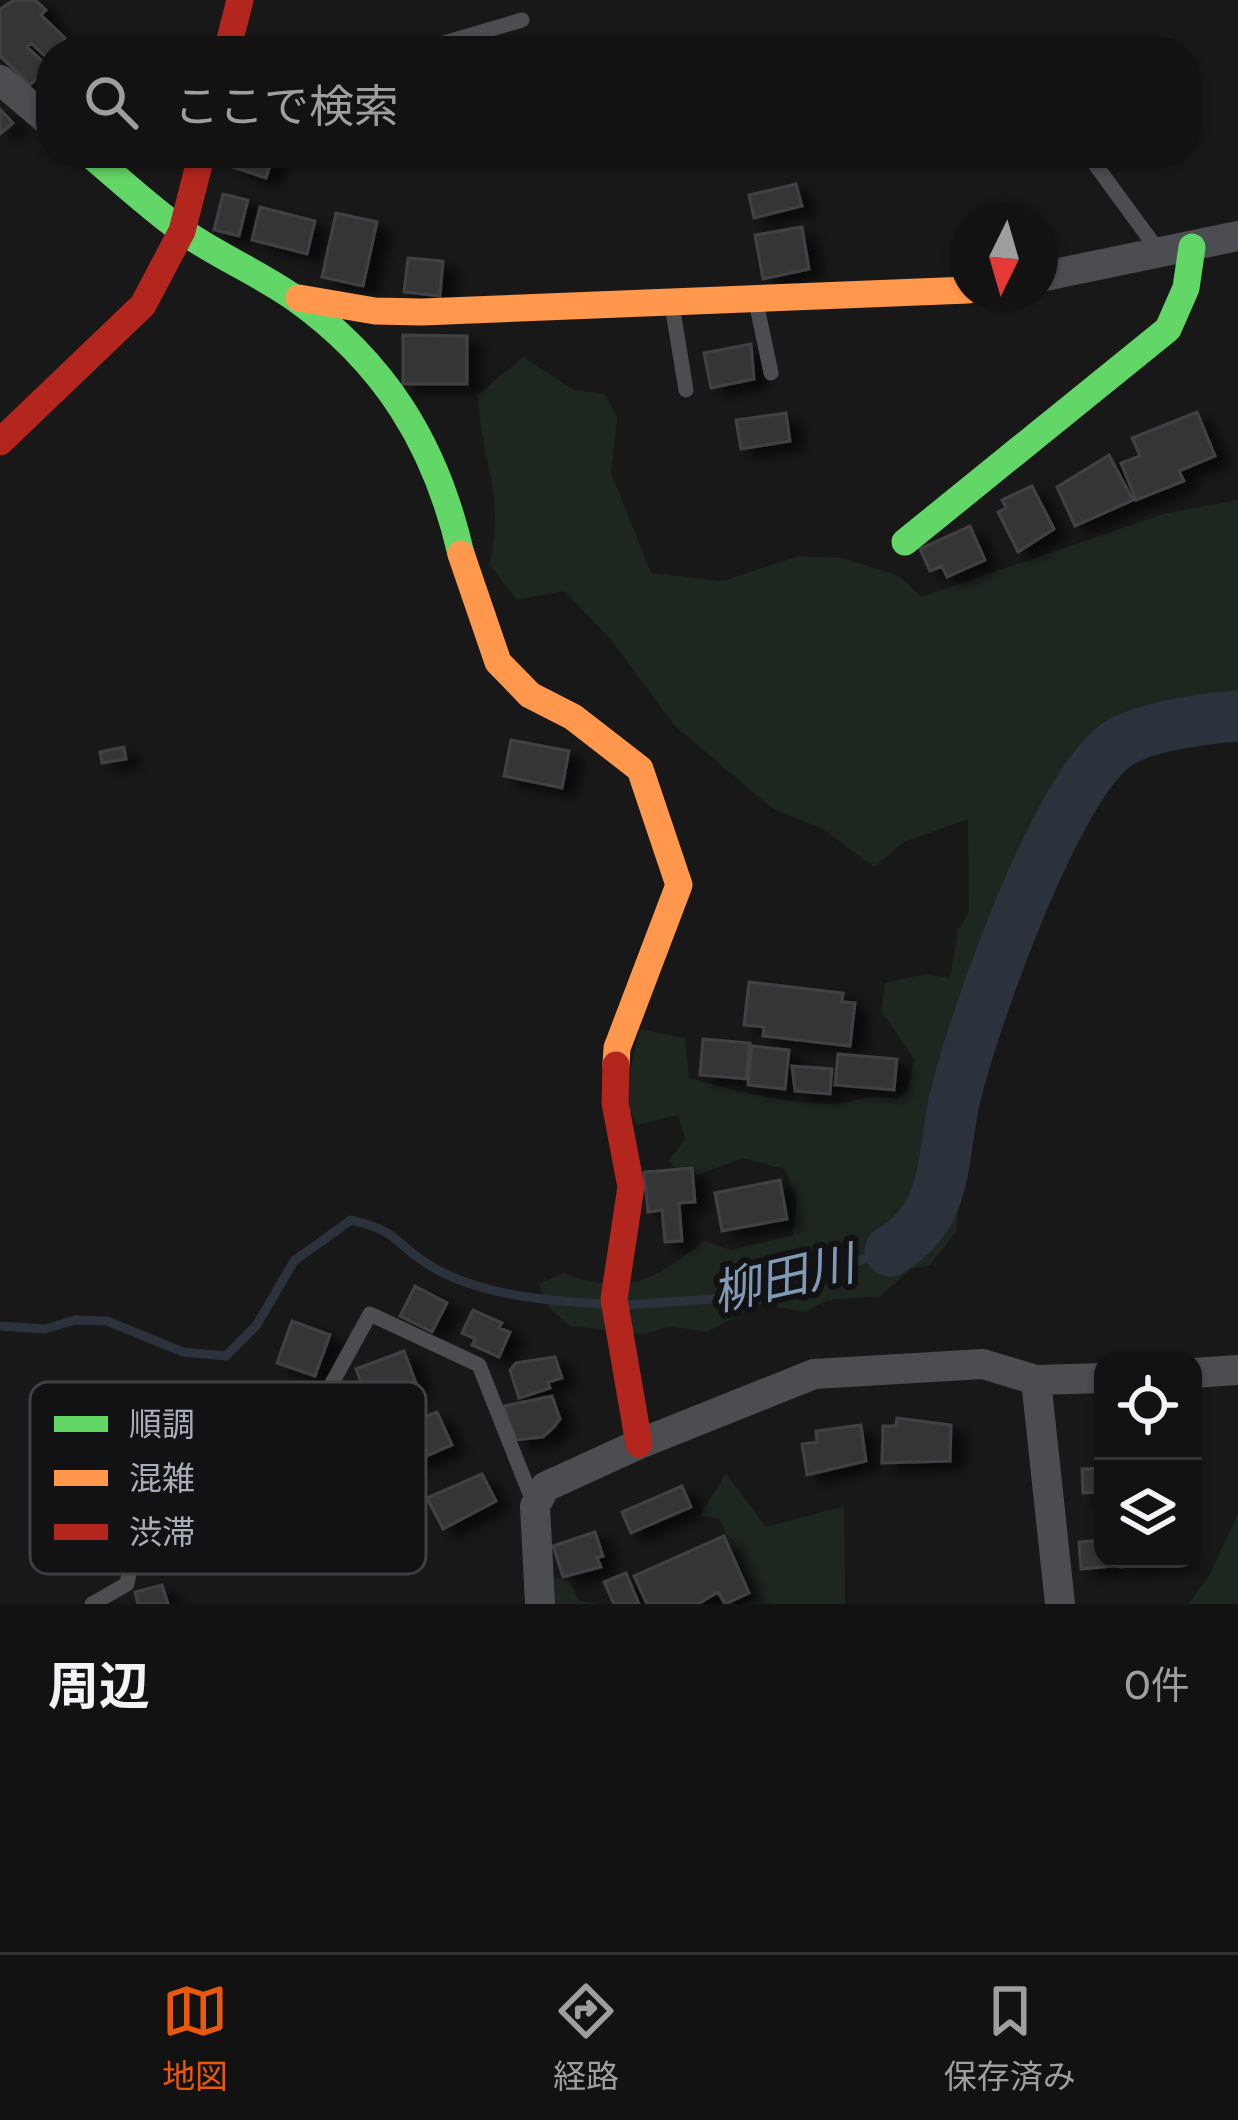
<!DOCTYPE html>
<html lang="ja">
<head>
<meta charset="utf-8">
<style>
  body { margin:0; font-family:Cabin,"Noto Sans JP",sans-serif; background:#1f2020; color:#f1f3f6 }
  .controls { position:absolute; right:36px; bottom:36px; display:grid; overflow:hidden; border-radius:24px; box-shadow:0 3px 9px #0004 }
  .controls button { width:108px; height:108px; display:grid; place-items:center; padding:0; border:0; border-bottom:3px solid #313232; background:#121212; color:#f1f3f6; font:60px sans-serif }
  .compass { position:absolute; left:950px; top:204px; width:108px; height:108px; border-radius:50%; background:#121212; box-shadow:0 3px 9px #0004; rotate:185deg }
  .list { margin:0; padding:0; list-style:none }
  h2 { display:flex; justify-content:space-between; align-items:center; height:156px; margin:0; padding:0 48px; font-size:51px }
  h2 small { font-size:39px; font-weight:400; color:#9c9e9f }
  .icon { flex:none; width:66px; height:66px; fill:none; stroke:currentColor; stroke-width:2; stroke-linecap:round; stroke-linejoin:round }
  .map { position:relative; flex:none; width:1238px; height:1604px; overflow:hidden }
  .search { position:absolute; background:#121212; box-shadow:0 3px 9px #0004; left:36px; right:36px; top:36px; height:132px; display:flex; align-items:center; gap:30px; box-sizing:border-box; padding:0 42px; border-radius:48px; color:#9c9e9f; font-size:45px }
  .sheet { height:348px; background:#121212 }
  nav { display:flex; justify-content:space-around; align-items:center; box-sizing:border-box; height:168px; border-top:3px solid #313232; background:#121212; font-size:33px; color:#9c9e9f }
  nav a { display:grid; justify-items:center; gap:6px }
  nav .on { color:#ea580c }
  .map>svg:first-child { display:block }
  .green { fill:#1e2620 }
  .lines { fill:none; stroke-linecap:round; stroke-linejoin:round }
  .stream { stroke:#2b323b; stroke-width:9 }
  .river { stroke:#2b323b; stroke-width:51 }
  .building { fill:#363637; stroke:#414144; stroke-width:3; filter:url(#shadow) }
  .lane { stroke:#4c4d51; stroke-width:15 }
  .street { stroke:#4c4d51; stroke-width:30 }
  .fast { stroke:#63d668; stroke-width:27 }
  .slow { stroke:#ff974d; stroke-width:27 }
  .jam { stroke:#b3261e; stroke-width:27 }
  .labels { text-anchor:middle; dominant-baseline:central; stroke-width:12; stroke-linejoin:round; paint-order:stroke }
  .water-label { font-size:48px; font-style:italic; fill:#8099b5; stroke:#121214 }
  .key { fill:#121214; stroke:#3f4046; stroke-width:3 }
  .key-label { font-size:33px; fill:#a9adb9 }
</style>
</head>
<body>
<div class="map">
<svg width="1238" height="1604" viewBox="0 0 1238 1604">
  <defs>
    <filter id="shadow"><feDropShadow dx="13" dy="8" stdDeviation="6" flood-color="#0009"/></filter>
  </defs>
  <rect width="100%" height="100%" fill="#181818"/>
  <path class="green" d="M523 357 574 390 605 394 617 418 611 473 651 573 722 581 799 556 842 558 899 576 921 597 1163 514 1238 500V702L1119 729 1093 758 1104 787 1089 822 1047 876 1034 930 1022 945 1017 966 964 1016 957 1059 976 1112 965 1150 956 1232 930 1265 911 1269 880 1296 828 1300 805 1312 760 1304 707 1332 671 1326 645 1334 570 1326 549 1308 539 1284 563 1273C627 1297 653 1281 704 1241L731 1250 793 1235 797 1198 784 1169 743 1158 684 1180 669 1161 685 1139 678 1115 636 1125 624 1096 640 1029 685 1038 689 1078C734 1091 784 1103 832 1104 860 1104 861 1092 897 1099L908 1089 914 1059 881 1011 885 983 925 974 950 978 958 930 969 912 968 819 904 842 874 867 823 829 773 809 675 726 608 636 564 591 517 600 489 564C507 497 480 459 478 395Z
    M726 1474 766 1527 844 1506 845 1604H743L753 1598 719 1518 699 1516Z
    M1238 1514V1604H1188L1208 1578Z
    M554 1578 569 1581 579 1601 601 1604H555Z"/>
  <g class="lines">
    <path class="stream" d="M627 1305 741 1297 890 1251
      M0 1326 45 1329 75 1320 107 1321 183 1352 226 1356 256 1326 294 1261 351 1220C399 1232 388 1237 423 1261 472 1295 547 1301 604 1304"/>
    <path class="river" d="M890 1251C950 1216 941 1158 955 1098 972 1025 1058 778 1121 742 1152 725 1203 719 1238 716"/>
  </g>
  <path class="building" d="M14 0H35L46 10 41 15 65 38 47 58 31 43 27 47 48 66 30 85 0 56V9Z
    M663 44 664 51H626Z
    M0 109 13 123 0 134Z
    M237 153H274L266 178 233 167Z
    M796 184 802 206 754 218 749 195Z
    M223 194 248 200 239 236 214 230Z
    M260 207 315 221 307 254 252 240Z
    M336 213 377 222 363 286 322 277Z
    M802 227 809 269 763 279 755 235Z
    M408 258 443 261 440 296 404 292Z
    M403 335 467 336V384H403Z
    M751 344 754 379 711 388 704 353Z
    M1197 412 1215 456 1179 471 1184 481 1136 500 1121 463 1140 456 1132 438Z
    M786 413 790 441 741 449 736 420Z
    M1109 455 1133 500 1075 526 1057 487Z
    M1032 486 1054 529 1018 552 998 512 1006 508 1002 500Z
    M970 526 985 560 947 577 942 566 930 571 920 549Z
    M511 740 569 751 562 788 504 776Z
    M124 747 126 759 102 763 100 752Z
    M749 982 843 993 842 1002 855 1003 850 1046 763 1036 764 1027 744 1025Z
    M703 1039 750 1043 746 1079 700 1075Z
    M752 1046 789 1050 785 1089 748 1085Z
    M838 1054 897 1059 894 1090 835 1085Z
    M792 1066 832 1069 830 1094 795 1091Z
    M692 1168 695 1202 679 1203 682 1241 665 1242 662 1210 648 1212 644 1172Z
    M780 1180 787 1219 722 1231 715 1193Z
    M415 1286 447 1303 432 1332 400 1316Z
    M473 1310 502 1323 499 1328 510 1332 499 1357 472 1345 475 1339 462 1333Z
    M292 1321 330 1335 315 1376 277 1363Z
    M404 1351 418 1388 370 1406 356 1369Z
    M555 1357 562 1378 548 1382 550 1388 519 1398 510 1370 516 1363Z
    M552 1396 560 1419 554 1427 543 1437 516 1440 504 1406Z
    M437 1412 452 1445 403 1466 388 1432Z
    M897 1418 951 1425 950 1461 882 1463 883 1426H896Z
    M861 1425 866 1461 807 1475 802 1444 817 1442 816 1431Z
    M1103 1468V1492L1083 1493 1082 1469Z
    M482 1474 496 1501 443 1529 427 1498Z
    M682 1486 691 1507 631 1533 622 1512Z
    M595 1532 603 1556 597 1558 601 1567 563 1577 553 1546Z
    M724 1536 749 1593 725 1604 718 1592 698 1604H647L634 1576Z
    M1103 1540V1559H1114L1115 1566 1081 1569 1079 1542Z
    M1120 1559H1189V1561L1121 1567Z
    M626 1573 639 1604H614L604 1582Z
    M162 1585 168 1604H138L135 1592Z"/>
  <g class="lines">
    <path class="lane" d="M417 51 522 20
      M1089 156 1160 253
      M756 302 771 373
      M672 305 686 390
      M326 1394 370 1314 479 1365 534 1504
      M92 1604 127 1584 130 1567"/>
    <path class="street" d="M0 80 51 123
      M1040 277 1238 236
      M1193 1373 1238 1370
      M1036 1380 1060 1604
      M540 1604 535 1506 545 1487 639 1444 814 1374 983 1364 1036 1380 1103 1378"/>
    <path class="fast" d="M88 153C119 179 149 207 181 230 216 255 257 272 293 297 385 362 436 445 461 554
      M905 542 1168 329 1186 288 1192 247"/>
    <path class="slow" d="M299 298 375 311 422 312 968 290
      M461 554 498 662 530 695 573 717 640 769 679 885 617 1048 616 1065"/>
    <path class="jam" d="M227 51 240 0
      M0 442 143 305 182 231 202 153
      M616 1065 615 1103 631 1187 614 1299 639 1444"/>
  </g>
  <g class="labels">
    <g class="water-label">
      <text transform="translate(783 1278) rotate(-13)">柳田川</text>
    </g>
  </g>
  <rect x="30" y="1382" width="396" height="192" rx="18" class="key"/>
  <rect x="54" y="1416" width="54" height="16" fill="#63d668"/>
  <rect x="54" y="1470" width="54" height="16" fill="#ff974d"/>
  <rect x="54" y="1524" width="54" height="16" fill="#b3261e"/>
  <g class="key-label">
    <text x="129" y="1436">順調</text>
    <text x="129" y="1490">混雑</text>
    <text x="129" y="1544">渋滞</text>
  </g>
</svg>
<div class="controls">
<button><svg class="icon" aria-label="locate" viewBox="0 0 24 24"><circle cx="12" cy="12" r="6"/><path d="M12 2v4M12 18v4M2 12h4M18 12h4"/></svg></button>
<button><svg class="icon" aria-label="layers" viewBox="0 0 24 24"><path d="M12 4l9 5-9 5-9-5zM3 14l9 5 9-5"/></svg></button>
</div>
<svg class="compass" viewBox="-18 -18 36 36"><path d="M0-13l5 13h-10z" fill="#e53935"/><path d="M0 13l5-13h-10z" fill="#9c9e9f"/></svg>
<div class="search"><svg class="icon" aria-label="search" viewBox="0 0 24 24"><circle cx="10" cy="10" r="6"/><path d="M15 15l6 6"/></svg>ここで検索</div>
</div>
<section class="sheet">
<h2>周辺<small>0件</small></h2>
<ul class="list">
</ul>
</section>
<nav>
<a class="on"><svg class="icon" aria-label="map" viewBox="0 0 24 24"><path d="M3 6l6-2 6 2 6-2v14l-6 2-6-2-6 2zM9 4v14M15 6v14"/></svg>地図</a>
<a><svg class="icon" aria-label="directions" viewBox="0 0 24 24"><path d="M12 3l9 9-9 9-9-9zM9 14v-3h6M13 9l2 2-2 2"/></svg>経路</a>
<a><svg class="icon" aria-label="saved" viewBox="0 0 24 24"><path d="M7 4h10v16l-5-4-5 4z"/></svg>保存済み</a>
</nav>
</body>
</html>
